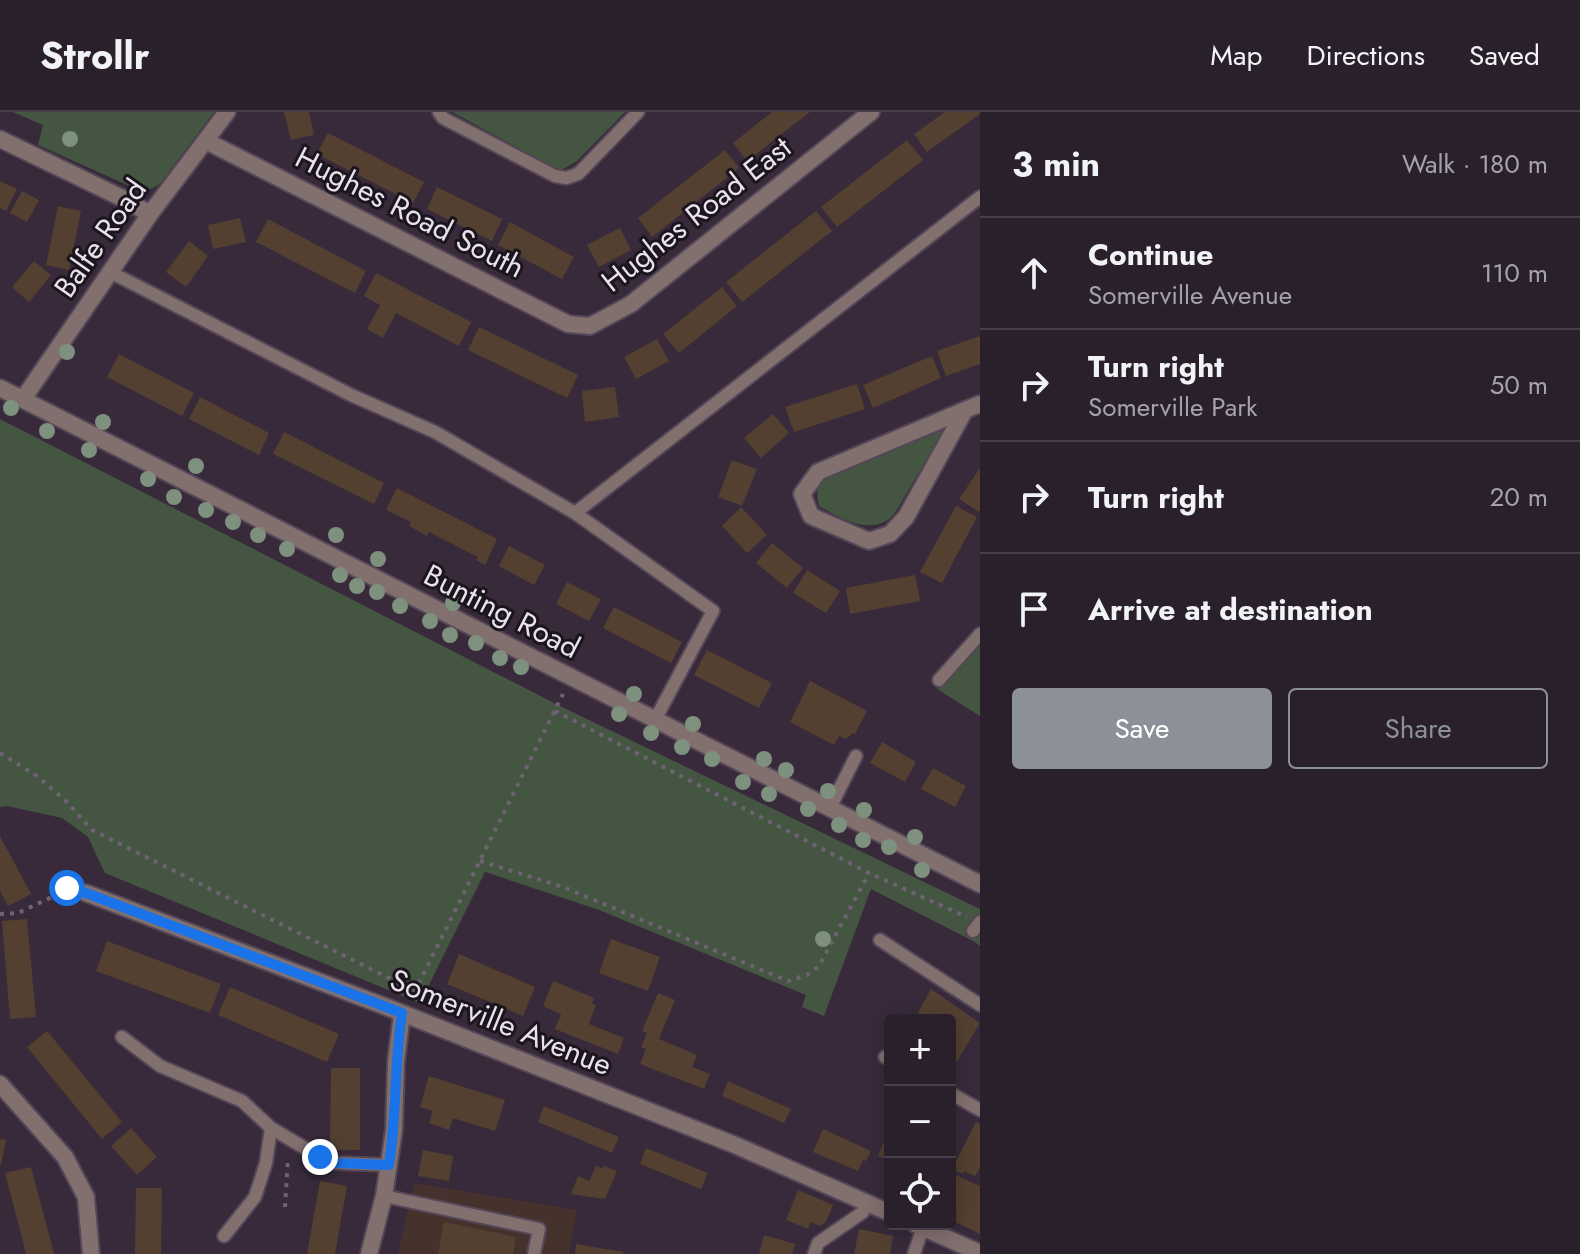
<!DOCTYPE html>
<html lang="en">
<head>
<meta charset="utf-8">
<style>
  body { margin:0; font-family:Jost,sans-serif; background:#362d38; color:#f1f3f6 }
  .controls { position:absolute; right:24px; bottom:24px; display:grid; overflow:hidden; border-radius:8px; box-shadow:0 4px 20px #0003 }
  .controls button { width:72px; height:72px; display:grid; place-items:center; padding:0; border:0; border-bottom:2px solid #463e48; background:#2a202c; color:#f1f3f6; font:40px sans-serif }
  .stop { position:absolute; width:24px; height:24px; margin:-18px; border:6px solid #1a73e8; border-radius:50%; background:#fff }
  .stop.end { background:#1a73e8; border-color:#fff; box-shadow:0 2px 8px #0008 }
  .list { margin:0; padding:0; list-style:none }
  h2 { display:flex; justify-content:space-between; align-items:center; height:104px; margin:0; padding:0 32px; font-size:34px }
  h2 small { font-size:26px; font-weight:400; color:#a5a3a9 }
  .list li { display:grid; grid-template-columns:52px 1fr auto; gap:24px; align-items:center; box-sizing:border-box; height:112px; padding:0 32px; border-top:2px solid #463e48 }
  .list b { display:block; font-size:30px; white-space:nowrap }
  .list p { margin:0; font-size:26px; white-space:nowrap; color:#a5a3a9 }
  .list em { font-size:26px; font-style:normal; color:#a5a3a9 }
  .actions { display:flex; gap:16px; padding:24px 32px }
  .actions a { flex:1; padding:18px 0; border:2px solid #8c9099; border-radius:8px; text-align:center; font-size:28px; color:#8c9099 }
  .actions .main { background:#8c9099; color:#fff }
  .icon { flex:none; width:44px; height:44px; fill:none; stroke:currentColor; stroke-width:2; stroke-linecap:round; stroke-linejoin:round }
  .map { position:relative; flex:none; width:980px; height:1142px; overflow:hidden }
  header { display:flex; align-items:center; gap:48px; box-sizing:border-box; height:112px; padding:0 40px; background:#2a202c; border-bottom:2px solid #463e48 }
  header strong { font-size:38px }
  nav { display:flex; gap:44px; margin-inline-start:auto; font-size:28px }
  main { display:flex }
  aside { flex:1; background:#2a202c }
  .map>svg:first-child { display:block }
  .industrial { fill:#45322c }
  .green { fill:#445642 }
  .building { fill:#534031 }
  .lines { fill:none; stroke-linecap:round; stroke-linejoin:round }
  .service-casing { stroke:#544757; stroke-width:16 }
  .minor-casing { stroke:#544757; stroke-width:20 }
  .path { stroke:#6f6272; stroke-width:4; stroke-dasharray:4 6; stroke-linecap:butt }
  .service { stroke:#82706f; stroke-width:12 }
  .minor { stroke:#82706f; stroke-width:16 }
  .tree { fill:#7e907e }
  .route { stroke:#1a73e8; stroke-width:10 }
  .labels { text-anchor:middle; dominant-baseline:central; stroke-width:6; stroke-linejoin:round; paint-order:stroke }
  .street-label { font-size:30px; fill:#eae1ec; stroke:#1b151d }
</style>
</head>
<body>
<header>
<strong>Strollr</strong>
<nav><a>Map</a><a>Directions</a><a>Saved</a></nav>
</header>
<main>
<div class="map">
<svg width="980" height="1142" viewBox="0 0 980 1142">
  <rect width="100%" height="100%" fill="#382a3b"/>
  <path class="industrial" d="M414 1071 577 1098 569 1142H398Z"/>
  <path class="green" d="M13 0H214L160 72 151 77 134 76 38 33 43 13Z
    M452 0H625L577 49 560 59Z
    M0 307 558 593 980 797V834L975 830 871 777 824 904 802 895 806 883 599 798 485 760 420 891 105 761 88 725 62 706 7 694 0 695Z
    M949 309 898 396C895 400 893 404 889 407 868 423 838 405 819 394 816 381 816 374 825 364Z
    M980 532V604L937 577Z"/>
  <path class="building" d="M284 0H309L314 23 291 28Z
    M772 0H810L747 49 733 31Z
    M945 0H980V2L927 40 914 22Z
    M328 21 424 70 413 91 317 42Z
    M907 28 923 48 837 115 821 95Z
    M725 38 739 56 652 125 638 106Z
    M0 69 17 77 6 99 0 96Z
    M437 75 502 107 492 129 427 97Z
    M22 79 39 88 27 110 10 101Z
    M58 94 81 99 69 158 46 153Z
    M816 99 832 119 742 190 726 170Z
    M240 106 246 130 213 137 208 113Z
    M268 107 366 159 355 181 256 130Z
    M510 110 574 145 562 167 498 133Z
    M620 116 631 138 599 155 587 133Z
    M189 129 208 144 186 175 166 160Z
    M34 149 51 163 29 190 12 175Z
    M376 161 471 210 459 234 396 201 383 226 367 217 380 193 364 184Z
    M722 175 737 194 679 241 663 222Z
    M479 215 578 263 567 286 468 238Z
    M980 224V252L946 264 937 239Z
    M657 227 669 249 636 267 624 245Z
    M119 242 194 281 182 304 107 265Z
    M932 244 941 266 873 296 863 273Z
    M857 272 865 297 794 320 785 295Z
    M615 275 619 305 585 310 582 279Z
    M200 285 269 321 259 343 189 307Z
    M773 302 789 321 761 346 744 326Z
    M284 320 384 371 374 392 273 342Z
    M732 348 757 357 742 394 718 385Z
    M980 356V398L979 400 959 387Z
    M397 376 497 427 485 453 476 448 478 445 429 420 427 424 409 414 411 410 386 398Z
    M956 394 977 405 942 471 920 460Z
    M741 395 767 423 747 441 722 414Z
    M772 431 803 456 787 476 756 451Z
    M509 434 545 453 534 473 499 454Z
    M807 458 840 479 826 501 793 481Z
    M915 463 920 489 850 502 846 476Z
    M567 470 601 487 589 509 556 492Z
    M614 495 682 530 671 551 603 516Z
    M707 538 772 571 759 596 694 563Z
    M810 569 867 599 855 622 853 621 846 627 839 624 834 633 790 610Z
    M882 630 916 650 905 670 870 651Z
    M933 656 966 674 955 695 921 677Z
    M0 724 31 782 8 794 0 779Z
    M27 807 36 905 10 907 2 809Z
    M611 827 660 845 648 879 599 861Z
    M107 829 221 872 210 901 96 859Z
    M459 842 535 875 523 904 447 872Z
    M553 869 594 886 592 892 596 893 589 912 624 926 618 942 555 917 561 902 543 894Z
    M230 875 339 922 327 950 218 903Z
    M931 877 980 911 956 951 950 946V908H914Z
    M658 881 675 888 659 927 697 943 692 955 710 962 704 977 640 952 646 937 641 935 647 921 642 919Z
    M47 919 122 1010 102 1027 27 935Z
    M331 956H360V1038H330Z
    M429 964 505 988 495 1019 453 1006 449 1018 429 1011 433 999 420 995Z
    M728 969 791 997 784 1011 722 984Z
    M544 994 619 1025 612 1041 538 1010Z
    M976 1010 980 1012V1056L975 1064 964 1059 963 1062 952 1057Z
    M890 1015V1050L878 1044Z
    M131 1016 157 1045 137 1063 111 1034Z
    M823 1017 871 1039 866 1049 863 1048 858 1059 813 1040Z
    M0 1027 6 1028 1 1053H0Z
    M646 1036 708 1061 701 1077 640 1052Z
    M423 1038 453 1044 449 1069 418 1064Z
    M596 1054 603 1057 604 1054 617 1059 605 1087 571 1082 578 1064 589 1069Z
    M31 1055 46 1111 54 1142H26L20 1118 5 1061Z
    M951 1061 980 1074V1122L951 1108 957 1096 950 1093Z
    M320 1069 347 1074 335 1142H307Z
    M136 1076H162L161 1142H135Z
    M798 1078 833 1093 826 1110 820 1114 810 1110 808 1117 786 1108Z
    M444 1110 516 1125 513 1142H438Z
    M859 1117 893 1124 890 1142H854Z
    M764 1123 795 1132 792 1142H759Z
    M576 1132 623 1140V1142H575Z"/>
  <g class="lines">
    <g class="service-casing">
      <path id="service" d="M439 0 443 6 555 64 566 66 578 62 638 0
        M110 160 351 283 435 320 575 401 980 85
        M575 401 713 499 655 608
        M939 568 980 522
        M830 696 856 644
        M973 819 980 810
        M880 828 980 893
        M122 925 160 954 242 989 271 1016 320 1045 336 1051 389 1053
        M885 945 890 947
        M950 981 980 998
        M384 1084 539 1117 534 1142
        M224 1124 255 1085 266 1051 271 1016
        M814 1142 818 1131 863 1100 865 1090
        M914 1142 923 1115"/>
    </g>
    <g class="minor-casing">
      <path id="minor" d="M0 27 122 86 150 102
        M206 29 568 212 590 214 631 192 871 0
        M0 276 980 772
        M23 287 150 102 227 0
        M965 298 906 405 890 422 869 429 811 404 802 382 818 360 965 298 980 292
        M86 781 384 894 735 1033 890 1101
        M0 972 65 1045 86 1085 91 1142
        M915 1112 980 1141
        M369 1142 384 1084 394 1018 396 950 402 901"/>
    </g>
    <path class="path" d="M555 599 869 761 967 805
      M0 641 37 664 67 690 92 718 415 879 563 582
      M480 749 563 775 788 869 807 863 819 854 869 761
      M0 802 18 801 69 777
      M285 1095 288 1046"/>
    <use href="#service" class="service"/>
    <use href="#minor" class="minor"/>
  </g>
  <g class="tree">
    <circle cx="70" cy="27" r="8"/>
    <circle cx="95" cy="138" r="8"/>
    <circle cx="67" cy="240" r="8"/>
    <circle cx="11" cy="296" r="8"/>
    <circle cx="103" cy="310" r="8"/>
    <circle cx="47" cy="319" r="8"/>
    <circle cx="89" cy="338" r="8"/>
    <circle cx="196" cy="354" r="8"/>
    <circle cx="148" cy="367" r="8"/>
    <circle cx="174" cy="385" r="8"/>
    <circle cx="206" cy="398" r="8"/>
    <circle cx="233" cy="410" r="8"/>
    <circle cx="258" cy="423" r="8"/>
    <circle cx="336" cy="423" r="8"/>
    <circle cx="287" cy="437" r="8"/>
    <circle cx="378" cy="447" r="8"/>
    <circle cx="340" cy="463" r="8"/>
    <circle cx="357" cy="474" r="8"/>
    <circle cx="377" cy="480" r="8"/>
    <circle cx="453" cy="491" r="8"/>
    <circle cx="400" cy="494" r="8"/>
    <circle cx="430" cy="509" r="8"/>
    <circle cx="450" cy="523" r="8"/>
    <circle cx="476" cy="531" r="8"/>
    <circle cx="500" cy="546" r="8"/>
    <circle cx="521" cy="555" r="8"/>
    <circle cx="634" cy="582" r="8"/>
    <circle cx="619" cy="602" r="8"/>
    <circle cx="693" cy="612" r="8"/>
    <circle cx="651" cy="621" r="8"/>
    <circle cx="682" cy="635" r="8"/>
    <circle cx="712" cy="647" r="8"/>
    <circle cx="764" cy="647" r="8"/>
    <circle cx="786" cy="658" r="8"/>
    <circle cx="743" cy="670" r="8"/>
    <circle cx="828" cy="679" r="8"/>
    <circle cx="769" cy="682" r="8"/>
    <circle cx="808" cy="697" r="8"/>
    <circle cx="864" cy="698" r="8"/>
    <circle cx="839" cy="713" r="8"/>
    <circle cx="915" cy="725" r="8"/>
    <circle cx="863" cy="728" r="8"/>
    <circle cx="889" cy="735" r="8"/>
    <circle cx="922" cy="758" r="8"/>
    <circle cx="823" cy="827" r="8"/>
  </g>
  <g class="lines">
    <path class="route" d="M67 776 86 781 402 901C394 952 397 1003 389 1053L336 1051 320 1045"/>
  </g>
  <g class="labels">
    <g class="street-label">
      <text transform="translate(410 100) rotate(27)">Hughes Road South</text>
      <text transform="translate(696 102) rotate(-38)">Hughes Road East</text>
      <text transform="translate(100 126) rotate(-55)">Balfe Road</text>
      <text transform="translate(502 499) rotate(27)">Bunting Road</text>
      <text transform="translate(501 910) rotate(22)">Somerville Avenue</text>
    </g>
  </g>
</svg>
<div class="controls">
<button>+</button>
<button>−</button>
<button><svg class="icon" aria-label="locate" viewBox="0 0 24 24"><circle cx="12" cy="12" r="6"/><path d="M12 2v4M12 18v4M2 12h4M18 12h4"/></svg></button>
</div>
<div class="stop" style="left:67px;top:776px"></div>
<div class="stop end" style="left:320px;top:1045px"></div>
</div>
<aside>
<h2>3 min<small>Walk · 180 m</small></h2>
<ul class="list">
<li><svg class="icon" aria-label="ahead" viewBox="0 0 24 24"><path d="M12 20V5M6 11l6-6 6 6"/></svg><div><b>Continue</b><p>Somerville Avenue</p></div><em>110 m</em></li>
<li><svg class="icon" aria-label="right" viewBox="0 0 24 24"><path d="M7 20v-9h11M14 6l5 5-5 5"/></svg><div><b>Turn right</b><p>Somerville Park</p></div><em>50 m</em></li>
<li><svg class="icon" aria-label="right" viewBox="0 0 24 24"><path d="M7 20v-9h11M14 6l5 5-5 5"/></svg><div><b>Turn right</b></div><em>20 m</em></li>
<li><svg class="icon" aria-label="arrive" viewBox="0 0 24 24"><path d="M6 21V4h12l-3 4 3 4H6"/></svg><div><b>Arrive at destination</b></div></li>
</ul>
<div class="actions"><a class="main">Save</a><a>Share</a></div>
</aside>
</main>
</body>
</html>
